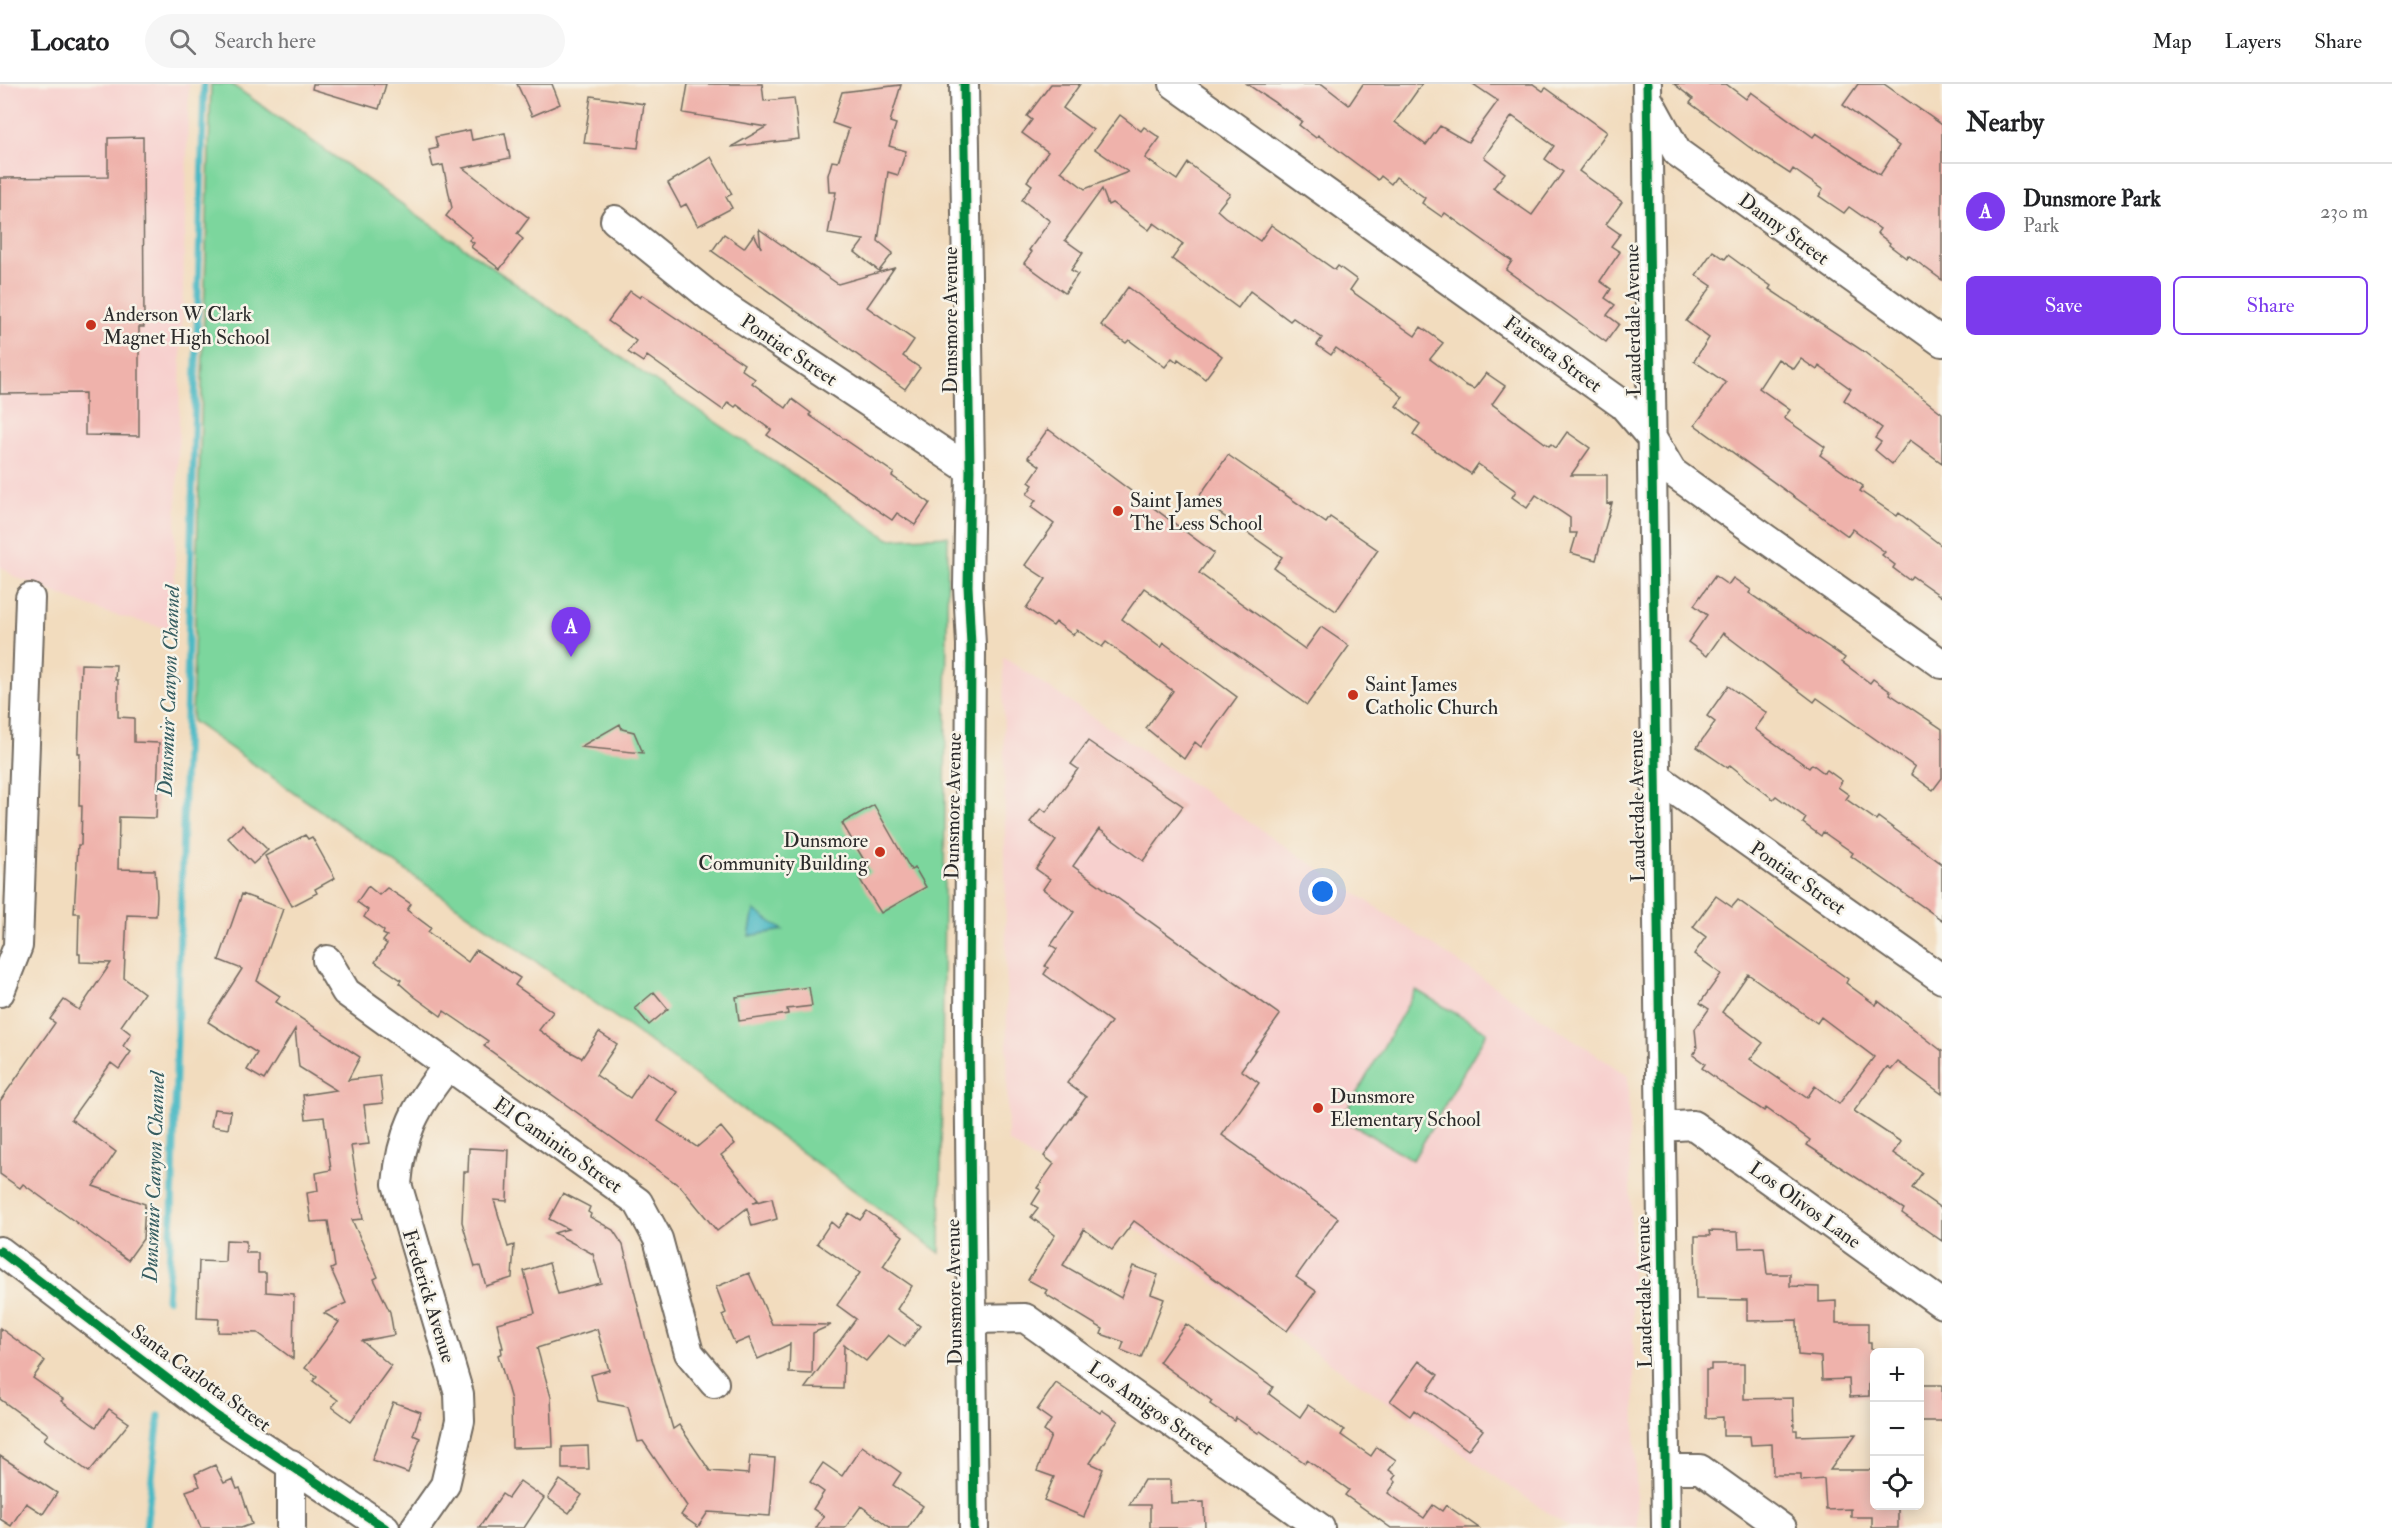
<!DOCTYPE html>
<html lang="en">
<head>
<meta charset="utf-8">
<style>
  body { margin:0; font-family:"IM FELL Double Pica",serif; background:#f6f6f6; color:#202124 }
  .controls { position:absolute; right:18px; bottom:18px; display:grid; overflow:hidden; border-radius:9px; box-shadow:0 3px 15px #0003 }
  .controls button { width:54px; height:54px; display:grid; place-items:center; padding:0; border:0; border-bottom:2px solid #e0e0e0; background:#fff; color:#202124; font:30px sans-serif }
  .you { position:absolute; left:1323px; top:808px; width:21px; height:21px; margin:-15px; border:4px solid #fff; border-radius:50%; background:#1a73e8; box-shadow:0 0 0 9px #1a73e833 }
  .badge { display:grid; place-items:center; width:39px; height:39px; border-radius:50%; background:#7c3aed; color:#fff; font-size:20px; font-weight:700 }
  .pin { position:absolute; translate:-50% -50px; filter:drop-shadow(0 2px 3px #0008) }
  .pin::after { content:''; position:absolute; top:32px; width:21px; height:18px; background:inherit; clip-path:polygon(0 0,100% 0,50% 100%) }
  .list { margin:0; padding:0; list-style:none }
  h2 { display:flex; justify-content:space-between; align-items:center; height:78px; margin:0; padding:0 24px; font-size:26px }
  h2 small { font-size:20px; font-weight:400; color:#757577 }
  .list li { display:grid; grid-template-columns:39px 1fr auto; gap:18px; align-items:center; box-sizing:border-box; height:96px; padding:0 24px; border-top:2px solid #e0e0e0 }
  .list b { display:block; font-size:22px; white-space:nowrap }
  .list p { margin:0; font-size:20px; white-space:nowrap; color:#757577 }
  .list em { font-size:20px; font-style:normal; color:#757577 }
  .actions { display:flex; gap:12px; padding:18px 24px }
  .actions a { flex:1; padding:14px 0; border:2px solid #7c3aed; border-radius:9px; text-align:center; font-size:21px; color:#7c3aed }
  .actions .main { background:#7c3aed; color:#fff }
  .icon { flex:none; width:33px; height:33px; fill:none; stroke:currentColor; stroke-width:2; stroke-linecap:round; stroke-linejoin:round }
  .map { position:relative; flex:none; width:1942px; height:1444px; overflow:hidden }
  header { display:flex; align-items:center; gap:36px; box-sizing:border-box; height:84px; padding:0 30px; background:#fff; border-bottom:2px solid #e0e0e0 }
  header strong { font-size:28px }
  nav { display:flex; gap:33px; margin-inline-start:auto; font-size:21px }
  .search { width:420px; height:54px; background:#f6f6f6; display:flex; align-items:center; gap:15px; box-sizing:border-box; padding:0 21px; border-radius:33px; color:#757577; font-size:22px }
  main { display:flex }
  aside { flex:1; background:#fff }
  .map>svg:first-child { display:block }
  .built { fill:#f7d0ce }
  .green { fill:#7cd69d; stroke:#548064; stroke-width:1.5 }
  .water { fill:#4bb9c4; stroke:#3b7278; stroke-width:1.5 }
  .lines { fill:none; stroke-linecap:round; stroke-linejoin:round }
  .stream { stroke:#4bb9c4; stroke-width:7 }
  .building { fill:#efb2ab; fill-rule:evenodd }
  .minor-casing { stroke:#71695e; stroke-width:32 }
  .minor { stroke:#fff; stroke-width:28 }
  .cycleway-casing { stroke:#f7f3e8; stroke-width:13 }
  .cycleway { stroke:#00873e; stroke-width:9 }
  .poi-dot { fill:#c8321e; stroke:#f7f3e8; stroke-width:2 }
  .labels { text-anchor:middle; dominant-baseline:central; stroke-width:5; stroke-linejoin:round; paint-order:stroke }
  .street-label { font-size:20px; fill:#2b2b2b; stroke:#f7f3e8 }
  .poi-label { font-size:20px; fill:#2b2b2b; stroke:#f7f3e8; text-anchor:start }
  .water-label { font-size:21px; font-style:italic; fill:#365d61; stroke:#f7f3e8 }
</style>
</head>
<body>
<header>
<strong>Locato</strong>
<div class="search"><svg class="icon" aria-label="search" viewBox="0 0 24 24"><circle cx="10" cy="10" r="6"/><path d="M15 15l6 6"/></svg>Search here</div>
<nav><a>Map</a><a>Layers</a><a>Share</a></nav>
</header>
<main>
<div class="map">
<svg width="1942" height="1444" viewBox="0 0 1942 1444">
  <rect width="100%" height="100%" fill="#f7f3e8"/>
  <filter id="ink" filterUnits="userSpaceOnUse"><feTurbulence type="fractalNoise" baseFrequency=".0167" numOctaves="2"/><feDisplacementMap in="SourceGraphic" scale="12" xChannelSelector="R" yChannelSelector="G"/><feConvolveMatrix kernelMatrix="1 2 1 2 8 2 1 2 1" color-interpolation-filters="sRGB"/></filter>
  <filter id="wash" filterUnits="userSpaceOnUse"><feTurbulence type="fractalNoise" baseFrequency=".008" numOctaves="4" result="noise"/><feDisplacementMap in="SourceGraphic" scale="24" xChannelSelector="R" yChannelSelector="G"/><feGaussianBlur stdDeviation="1.35" result="paint"/><feColorMatrix in="noise" values="0 0 0 0 0 0 0 0 0 0 0 0 0 0 0 0 0 1.4 0 .05"/><feComposite in="paint" operator="in"/></filter>
  <g filter="url(#wash)">
    <rect width="100%" height="100%" fill="#f2dcbe"/>
    <path class="built" d="M0 0H189L173 546 107 529 15 493 0 482Z
      M1003 573 1628 992 1637 1444H1570L1008 1057Z"/>
    <path class="green" d="M211 0H231L637 285 889 455 948 452 940 1169 625 940 192 637Z
      M1416 906 1487 948 1413 1076 1342 1035Z"/>
    <path class="water" d="M754 826 783 846 749 852Z"/>
    <g class="lines">
      <path class="stream" d="M167 1215 172 1130 204 0
        M146 1444 159 1332"/>
    </g>
    <g id="blocks">
      <path class="building" d="M313 0H386L379 25 312 5Z
        M517 0H552L560 20 532 32Z
        M688 0H762L764 17 794 14 799 55 731 63 766 43 683 29Z
        M1051 0H1080L1063 24 1093 46 1061 87 1085 105 1128 88 1095 65 1120 31 1141 47 1144 43 1160 54 1145 74 1177 96 1188 79 1208 94 1230 110 1217 126 1225 133 1260 157 1271 141 1335 186 1338 182 1357 196 1350 206 1415 252 1421 243 1443 259 1430 275 1465 301 1474 305 1486 289 1505 302 1492 320 1549 362 1551 360 1556 364 1567 348 1590 364 1571 391H1607V420L1612 419 1596 476 1571 469 1577 449H1570V434L1536 411 1527 424 1512 413 1516 407 1478 380 1471 390 1433 365 1413 350 1420 340 1396 322 1403 313 1391 303 1336 264 1331 271 1317 261 1322 254 1293 234 1290 237 1250 207 1238 224 1172 175 1183 160 1154 139 1149 146 1112 119 1108 121 1102 105 1065 156 1083 169 1071 186 1078 190 1065 209 1024 179 1032 168 1029 166 1050 137 1022 116 1032 101 1027 97 1048 68 1022 49 1032 36 1027 32Z
        M1247 0H1322L1349 21 1363 0H1422L1395 38 1426 61 1440 42 1468 58 1498 17 1473 0H1533L1543 7 1546 4 1607 48 1579 87 1622 118 1606 140 1620 150 1611 162 1620 168 1600 197 1611 205 1605 214 1615 221 1607 231 1619 240 1606 258 1506 186 1512 177 1445 129 1442 133 1422 119 1425 114 1396 93 1391 100 1381 92 1378 96 1318 51 1316 54 1299 41 1302 37ZM1512 32 1554 62 1545 75 1563 88 1532 131 1493 104 1505 89 1484 73Z
        M1674 0H1726L1746 15 1751 8 1813 53 1816 49 1880 91 1899 62 1843 21 1858 0H1884L1942 41V196L1908 171 1906 174 1889 161 1890 159 1877 149 1880 145 1849 123 1844 129 1819 112 1823 106 1793 85 1790 90 1749 63 1690 19 1693 15Z
        M901 1 890 38 896 40 889 62 906 67 898 91 888 88 878 157 893 169 879 187 855 168 864 156 828 150 836 108H829L828 91 832 77 838 78 849 45 832 39 842 8Z
        M591 12 644 20 638 64 584 59Z
        M470 46 472 56 505 49 510 74 463 84 529 134 517 150 523 155 500 185 471 163 474 159 469 156 472 153 446 132 452 124 443 81 433 83 429 66 438 64 435 53Z
        M143 53 144 243H139V352L85 351V309L0 310V94L108 93V54Z
        M711 73 732 110 726 113 732 124 698 142 686 120 681 123 668 99Z
        M759 145 838 200 894 184 867 223 914 256 903 272 920 284 905 305 712 167 724 150 744 164 754 150 761 164Z
        M1713 167 1725 175 1728 171 1754 190 1771 202 1769 205 1863 267 1942 329V379L1910 356 1892 380 1875 366 1881 358 1875 354 1882 344 1844 316 1851 305 1819 282 1817 286 1801 275 1794 285 1778 275 1759 304 1790 326 1784 334 1825 363 1820 371 1863 402 1860 407 1897 432 1899 429 1942 462V513L1912 492 1909 496 1893 484 1895 481 1882 471 1885 468 1853 445 1848 452 1695 341 1726 299 1694 277 1709 254 1686 237 1712 202 1696 191Z
        M1128 203 1222 272 1205 295 1178 275 1177 278 1172 274 1165 283 1129 256 1126 259 1101 241Z
        M630 207 640 214 642 211 744 280 741 285 755 295 752 299 786 324 792 315 811 329 809 331 894 389 892 392 930 419 915 441 897 429 892 436 767 351 771 346 737 321 735 323 728 318 723 326 647 272 643 278 628 268 636 257 608 237Z
        M1048 345 1214 469 1199 489 1305 565 1321 543 1349 562 1307 621 1144 504 1122 535 1161 564 1164 559 1237 613 1201 663 1195 658 1184 675 1146 644 1173 607 1106 558 1102 563 1077 546 1073 551 1056 538 1053 542 1026 524 1046 495 1025 481 1054 440 1031 423 1036 416 1027 410 1033 401 1029 398 1040 382 1028 373Z
        M1228 371 1326 439 1330 433 1378 466 1336 527 1274 484 1282 473 1198 414Z
        M1715 492 1728 501 1733 494 1751 506 1749 509 1845 574 1842 578 1870 599 1873 595 1891 608 1890 610 1942 645V694L1933 706 1911 690 1915 683 1817 614 1814 618 1723 549 1707 572 1688 558 1707 531 1694 521Z
        M81 580 116 581 115 596H118V633L134 634V658L159 659 156 734 119 733 118 785 155 786 157 812 156 832 127 831 124 894 144 909 121 942 131 950 123 962 131 968 119 985 111 979 71 1035 116 1068 93 1102 145 1120 143 1155 128 1176 23 1100 20 1104 0 1090V1017L55 939 50 935 64 916 79 926 111 879 80 878V870H78L79 829H74L78 761H81L82 722H79L80 669H78Z
        M1728 602 1767 629 1755 645 1809 684 1812 680 1824 689 1827 686 1842 697 1838 703 1849 711 1846 715 1876 736 1878 733 1942 780V836L1851 772 1853 769 1823 748 1821 752 1803 739 1806 734 1776 712 1773 715 1730 681 1728 684 1697 663 1715 638 1707 632Z
        M620 640 622 645 634 648 643 669 580 663Z
        M1088 657 1183 722 1143 777 1099 745 1073 782 1280 931 1241 986 1259 999 1222 1051 1338 1134 1296 1193 1316 1207 1287 1247 1134 1137 1112 1166 1084 1145 1063 1181 1121 1214 1133 1182 1158 1191 1151 1210 1164 1215 1141 1274 1121 1266 1124 1258 1101 1250 1103 1245 1050 1213 1045 1209 1047 1206 1028 1196 1055 1151 1031 1133 1038 1124 1032 1120 1041 1106 1037 1104 1054 1080 1044 1072 1086 1013 1067 999 1111 938 1044 890 1048 884 1045 882 1057 865 1051 861 1074 828 1043 805 1050 795 1036 785 1056 757 1030 738 1041 724 1046 728 1078 685 1071 680Z
        M874 721 911 786 915 784 926 803 881 829 859 794 871 788 842 739Z
        M242 741 268 766 253 780 228 754Z
        M305 751 308 755 312 753 335 794 315 805 317 809 292 822 265 772Z
        M368 802 379 811 387 804 411 820 407 826 431 844 428 848 468 878 476 866 520 894 515 901 553 928 539 946 567 966 582 974 599 948 617 960 596 991 630 1014 647 988 677 1008 658 1037 697 1063 721 1043 735 1060 721 1071 758 1116 753 1119 772 1114 777 1135 752 1142 747 1124 717 1147 681 1103 484 962 488 957 444 927 441 932 415 913 399 899 401 896 375 878 387 860 383 857 387 852 383 850 384 847 364 833 368 826 357 818Z
        M242 810 283 825 257 897 280 912 276 918 360 973 348 996 380 992 383 1019 364 1021 369 1060 351 1062 363 1135 352 1136 378 1193 374 1195 390 1228 394 1251 362 1257 391 1282 351 1337 332 1323 338 1316 313 1297 317 1292 305 1284 339 1238 324 1229 346 1219 331 1185 335 1183 328 1137 311 1138 307 1109 318 1107 316 1089 331 1086 324 1033 306 1035 303 1011 336 1006 299 983 295 945 264 996 247 986 257 969 208 938 242 885 219 876Z
        M1716 812 1732 823 1738 816 1848 895 1846 899 1876 921 1878 917 1942 967V1010L1898 978 1891 986 1887 983 1854 1027 1901 1058 1893 1069 1922 1089 1912 1104 1942 1125V1157L1902 1129 1904 1125 1807 1061 1810 1056 1766 1024 1764 1027 1729 1004 1702 984 1705 980 1693 971 1697 965 1695 945 1709 925 1700 919 1721 890 1694 870 1706 853 1693 843ZM1748 890 1817 939 1821 933 1874 973 1839 1020 1815 1002 1807 1014 1750 975 1763 959 1722 928Z
        M809 903 812 922 787 925 788 930 739 937 736 913Z
        M654 908 668 925 649 941 635 924Z
        M214 1025 231 1027 228 1045 211 1042Z
        M469 1064 509 1066 507 1117 494 1116 508 1163 514 1161 512 1194 486 1202 480 1182 475 1183 462 1138 464 1088H468Z
        M563 1109 590 1123 588 1128 591 1130 590 1133 613 1146 623 1161 646 1255 673 1345 679 1341 710 1387 748 1390 750 1372 775 1374 770 1432 708 1428 698 1443 681 1431 687 1422 643 1357 638 1358 628 1323 598 1317 591 1291 609 1286 597 1245 537 1264 551 1313 553 1363 512 1364 511 1316 498 1271 502 1269 501 1264H503L497 1239 535 1229 524 1187 549 1179 558 1210 601 1199 593 1170 554 1149 568 1145 549 1135Z
        M867 1127 903 1152 883 1182 912 1202 897 1225 920 1242 905 1263 888 1251 866 1277 844 1261 843 1305 805 1304 856 1235 837 1221 860 1189 817 1159 831 1138 838 1144 849 1129 860 1136Z
        M1709 1147 1738 1148 1739 1164 1764 1163 1767 1190H1790V1202L1819 1203V1218L1836 1217V1239H1868V1259H1871V1265H1875V1299H1869V1312L1850 1313 1849 1295 1822 1296 1821 1273 1798 1271 1797 1236 1747 1237V1216L1696 1215 1695 1152H1710Z
        M226 1156 246 1157V1169H258V1189H266V1208L294 1210 293 1275 258 1249 218 1248 219 1235 197 1234 199 1177 225 1178Z
        M749 1189 772 1240 831 1241 813 1249 812 1290 789 1289 790 1260 758 1275 749 1254 735 1260 722 1231 726 1229 716 1203Z
        M1186 1240 1273 1303 1269 1310 1300 1333 1308 1321 1344 1346 1341 1351 1371 1372 1377 1363 1396 1376 1389 1386 1396 1391 1393 1395 1396 1398 1388 1409 1424 1434 1433 1421 1442 1427 1446 1421 1479 1444H1391L1345 1411 1349 1406 1307 1376 1305 1379 1260 1347 1258 1349 1236 1334 1235 1337 1210 1320 1212 1317 1159 1278Z
        M0 1244 45 1277 33 1294 63 1315 61 1317 96 1343 109 1325 129 1339 89 1388 44 1355 48 1350 0 1315Z
        M1419 1277 1438 1291 1428 1306 1483 1346 1468 1366 1414 1326 1410 1332 1390 1317Z
        M1711 1280H1744V1315L1793 1314 1794 1346H1797V1352L1856 1350 1830 1386H1875V1422H1898V1444H1872V1433H1851V1425L1826 1426 1824 1395 1801 1397V1391H1773L1772 1360 1751 1361 1750 1352H1723V1333L1706 1334V1286H1711Z
        M1056 1299 1100 1329 1102 1326 1118 1337 1090 1379 1103 1385 1084 1433 1044 1416 1054 1393 1037 1387 1051 1352 1044 1347 1051 1336 1037 1326Z
        M1920 1301H1942V1337H1920Z
        M393 1318 421 1328 413 1351 420 1354 408 1389 372 1376Z
        M588 1362 589 1385H562V1363Z
        M862 1362 901 1389 893 1401 923 1422 908 1444H891L861 1422 845 1444H816L824 1432 813 1425 824 1408 810 1398 823 1379 842 1392Z
        M0 1372 57 1409 43 1430 26 1419 11 1442 0 1435Z
        M215 1381 224 1399 233 1395 237 1405 240 1404 252 1440 241 1444H201L186 1407 200 1402 195 1390Z
        M560 1396 582 1411 569 1429 548 1414Z
        M1144 1396H1170L1171 1419 1204 1418 1205 1444H1150V1421H1129Z
        M520 1397 544 1414 524 1444H479L502 1410 508 1414Z"/>
    </g>
  </g>
  <g filter="url(#ink)">
    <use href="#blocks" fill-opacity="0" stroke="#71695e" stroke-width="1.5"/>
    <g class="lines">
      <g class="minor-casing">
        <path id="minor" d="M964 0 970 386 968 502 971 561 969 945 974 1444
          M1174 0 1623 321 1653 356 1672 388 1942 580
          M1647 0 1666 1444
          M1649 17 1677 68 1942 258
          M615 136 713 215 970 386
          M1655 692 1942 895
          M327 876 346 908 638 1118 658 1155 689 1269 714 1299
          M0 908 18 862 30 514
          M1661 1043 1693 1041 1942 1220
          M0 1167 215 1331 385 1444
          M972 1235 1025 1234 1320 1444
          M291 1380V1444
          M1665 1385H1700L1782 1444
          M415 1444 445 1401 460 1337 459 1310 397 1100C401 1050 416 1021 448 982"/>
      </g>
      <use href="#minor" class="minor"/>
      <g class="cycleway-casing">
        <path id="cycleway" d="M964 0 970 386 968 502 971 561 969 945 974 1444
          M1647 0 1666 1444
          M0 1167 215 1331 385 1444"/>
      </g>
      <use href="#cycleway" class="cycleway"/>
    </g>
  </g>
  <g class="poi-dot">
    <circle cx="91" cy="241" r="6"/>
    <circle cx="1118" cy="427" r="6"/>
    <circle cx="1353" cy="611" r="6"/>
    <circle cx="880" cy="768" r="6"/>
    <circle cx="1318" cy="1024" r="6"/>
  </g>
  <g class="labels">
    <g class="street-label">
      <text transform="translate(1784 145) rotate(36)">Danny Street</text>
      <text transform="translate(950 236) rotate(-90)">Dunsmore Avenue</text>
      <text transform="translate(1633 236) rotate(-91)">Lauderdale Avenue</text>
      <text transform="translate(789 266) rotate(34)">Pontiac Street</text>
      <text transform="translate(1553 270) rotate(36)">Fairesta Street</text>
      <text transform="translate(953 722) rotate(-89)">Dunsmore Avenue</text>
      <text transform="translate(1637 722) rotate(-91)">Lauderdale Avenue</text>
      <text transform="translate(1798 794) rotate(35)">Pontiac Street</text>
      <text transform="translate(558 1061) rotate(35)">El Caminito Street</text>
      <text transform="translate(1805 1121) rotate(36)">Los Olivos Lane</text>
      <text transform="translate(954 1208) rotate(-91)">Dunsmore Avenue</text>
      <text transform="translate(1644 1208) rotate(-91)">Lauderdale Avenue</text>
      <text transform="translate(429 1212) rotate(73)">Frederick Avenue</text>
      <text transform="translate(201 1294) rotate(36)">Santa Carlotta Street</text>
      <text transform="translate(1151 1324) rotate(35)">Los Amigos Street</text>
    </g>
    <g class="poi-label">
      <text x="103" y="230">Anderson W Clark<tspan x="103" dy="23">Magnet High School</tspan></text>
      <text x="1130" y="416">Saint James<tspan x="1130" dy="23">The Less School</tspan></text>
      <text x="1365" y="600">Saint James<tspan x="1365" dy="23">Catholic Church</tspan></text>
      <text x="868" y="756" text-anchor="end">Dunsmore<tspan x="868" dy="23">Community Building</tspan></text>
      <text x="1330" y="1012">Dunsmore<tspan x="1330" dy="23">Elementary School</tspan></text>
    </g>
    <g class="water-label">
      <text transform="translate(169 607) rotate(-88)">Dunsmuir Canyon Channel</text>
      <text transform="translate(154 1093) rotate(-88)">Dunsmuir Canyon Channel</text>
    </g>
  </g>
</svg>
<div class="controls">
<button>+</button>
<button>−</button>
<button><svg class="icon" aria-label="locate" viewBox="0 0 24 24"><circle cx="12" cy="12" r="6"/><path d="M12 2v4M12 18v4M2 12h4M18 12h4"/></svg></button>
</div>
<div class="you"></div>
<div class="pin badge" style="left:571px;top:573px">A</div>
</div>
<aside>
<h2>Nearby<small></small></h2>
<ul class="list">
<li><span class="badge">A</span><div><b>Dunsmore Park</b><p>Park</p></div><em>230 m</em></li>
</ul>
<div class="actions"><a class="main">Save</a><a>Share</a></div>
</aside>
</main>
</body>
</html>
